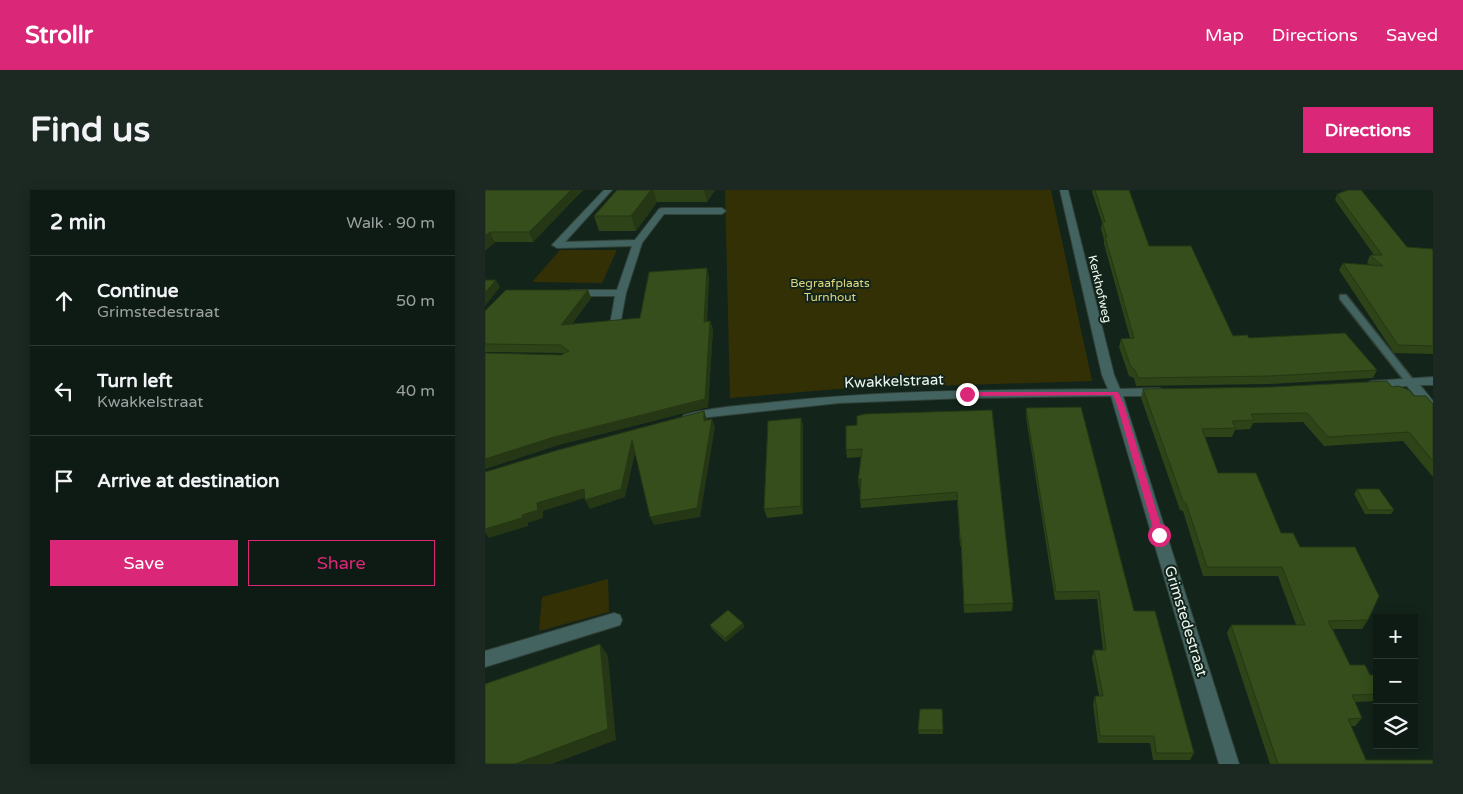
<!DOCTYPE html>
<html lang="en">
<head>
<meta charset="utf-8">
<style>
  body { margin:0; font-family:"Varela Round",sans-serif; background:#1c2822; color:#f1f3f6 }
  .controls { position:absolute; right:15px; bottom:15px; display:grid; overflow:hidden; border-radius:0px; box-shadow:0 2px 12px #0003 }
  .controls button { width:45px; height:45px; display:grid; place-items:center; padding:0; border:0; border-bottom:1px solid #2e3934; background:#0e1b14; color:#f1f3f6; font:25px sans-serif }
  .stop { position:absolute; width:15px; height:15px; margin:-11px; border:4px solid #db2777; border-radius:50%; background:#fff }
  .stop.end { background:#db2777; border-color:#fff; box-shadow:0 1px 5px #0008 }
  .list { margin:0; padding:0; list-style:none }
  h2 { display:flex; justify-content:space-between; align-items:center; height:65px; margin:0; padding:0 20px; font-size:21px }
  h2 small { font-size:16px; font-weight:400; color:#9ba1a0 }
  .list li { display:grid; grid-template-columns:32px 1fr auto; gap:15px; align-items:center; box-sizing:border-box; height:90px; padding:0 20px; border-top:1px solid #2e3934 }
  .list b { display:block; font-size:19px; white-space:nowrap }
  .list p { margin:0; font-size:16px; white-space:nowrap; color:#9ba1a0 }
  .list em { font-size:16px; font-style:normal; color:#9ba1a0 }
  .actions { display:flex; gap:10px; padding:15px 20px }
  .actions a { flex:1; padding:11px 0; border:1px solid #db2777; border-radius:0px; text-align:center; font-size:18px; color:#db2777 }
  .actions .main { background:#db2777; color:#fff }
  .icon { flex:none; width:28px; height:28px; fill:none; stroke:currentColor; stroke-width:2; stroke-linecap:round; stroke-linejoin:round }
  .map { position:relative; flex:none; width:948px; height:574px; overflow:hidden; border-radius:0px }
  header { display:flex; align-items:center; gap:30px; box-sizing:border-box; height:70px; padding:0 25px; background:#db2777; color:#fff }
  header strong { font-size:24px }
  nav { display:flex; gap:28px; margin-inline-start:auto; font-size:18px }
  .intro { display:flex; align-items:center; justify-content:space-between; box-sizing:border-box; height:120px; padding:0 30px }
  h1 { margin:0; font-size:35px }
  .button { padding:12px 22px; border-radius:0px; background:#db2777; color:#fff; font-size:18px; font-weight:700 }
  main { display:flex; gap:30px; padding:0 30px }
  aside { flex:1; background:#0e1b14; border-radius:0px; box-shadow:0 2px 12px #0003 }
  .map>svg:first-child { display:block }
  .green { fill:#343006 }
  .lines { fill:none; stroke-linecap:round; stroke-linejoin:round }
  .service-casing { stroke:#314239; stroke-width:3 }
  .minor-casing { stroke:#314239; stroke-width:2 }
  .service { fill:#436360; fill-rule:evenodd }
  .minor { fill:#436360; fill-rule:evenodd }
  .wall { fill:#2e4318 }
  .shaded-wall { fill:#253714 }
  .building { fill:#354e1c; stroke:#253714 }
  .route { fill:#db2777 }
  .labels { text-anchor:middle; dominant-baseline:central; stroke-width:4; stroke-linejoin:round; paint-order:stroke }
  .far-park-label { font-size:12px; fill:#ded57c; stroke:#13241b }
  .far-street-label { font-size:12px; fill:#ecf7f1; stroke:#13241b }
  .street-label { font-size:15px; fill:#ecf7f1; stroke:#13241b }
</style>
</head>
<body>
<header>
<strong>Strollr</strong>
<nav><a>Map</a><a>Directions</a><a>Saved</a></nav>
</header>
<div class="intro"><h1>Find us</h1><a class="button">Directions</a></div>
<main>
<aside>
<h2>2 min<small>Walk · 90 m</small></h2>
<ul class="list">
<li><svg class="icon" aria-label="ahead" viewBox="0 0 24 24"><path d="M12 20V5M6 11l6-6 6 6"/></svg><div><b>Continue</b><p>Grimstedestraat</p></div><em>50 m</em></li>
<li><svg class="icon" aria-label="left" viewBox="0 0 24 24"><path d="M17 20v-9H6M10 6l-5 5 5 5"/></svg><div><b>Turn left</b><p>Kwakkelstraat</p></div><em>40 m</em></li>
<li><svg class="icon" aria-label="arrive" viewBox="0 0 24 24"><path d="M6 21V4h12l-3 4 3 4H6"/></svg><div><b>Arrive at destination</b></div></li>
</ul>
<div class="actions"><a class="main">Save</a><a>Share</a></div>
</aside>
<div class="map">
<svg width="948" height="574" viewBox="0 0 948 574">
  <rect width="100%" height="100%" fill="#13241b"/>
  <path class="green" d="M240 0H566L607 191 353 199 245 208Z
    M75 60H132L117 93 47 92Z
    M123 389 124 422 54 441 57 407Z"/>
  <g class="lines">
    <g class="service-casing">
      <path id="service" d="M855 105H861L929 191 931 193 929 195H923L855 109Z"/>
    </g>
    <g class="minor-casing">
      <path id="minor" d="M119 0H127L80 52 150 50 174 19 177 18H237L241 21 237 24H179L157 53 141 103 135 135 130 138 125 135 130 106H86L81 103 86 100H132L147 56 72 58 67 55Z
        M575 0H583L629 185 635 199 675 198 681 202 675 206H638L754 574H734L626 206 482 208 354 213 224 227 203 232 197 228 199 225C232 216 266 215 300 211 407 200 515 200 623 199L617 185Z
        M948 187V195H935L948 211V223L944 222 922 196 886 199 880 195 886 191Z
        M129 423 135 425 137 430 135 435 0 477V461Z"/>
    </g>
    <use href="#service" class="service"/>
    <use href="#minor" class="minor"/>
  </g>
  <path class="wall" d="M0 0H98L48 52H10L0 61Z
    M132 0H230L222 12H172L151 41H114L109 26Z
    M608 0H644L664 56 748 146 764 148 892 180 888 188 783 194 651 196 649 188 644 186 634 157 636 149 645 148 619 54V50L616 39 617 32 607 2Z
    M852 4 922 57 948 59V164L909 163 854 80 858 73 885 75 882 73 885 65H889L850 10Z
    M224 86 222 132 225 131 228 139 223 217 73 255 0 279V163L76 165 79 163 0 162V121L103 100 106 108 87 134 155 128Z
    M907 197 948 214V287L918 251 839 256 818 232 768 233 765 239 750 240 747 247H720L733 283 796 343 815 357 883 430 877 439H848L865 475 885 485H892V511L870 512 877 528 870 536H866L881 570 948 574H785L742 443 746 435H811L793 386H718L698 321 695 320 656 208 658 199Z
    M541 218 649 421 709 563 705 570H668L665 553H613L608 514 610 506H614L607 468 609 460H618L612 409 570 410 541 227Z
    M507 220 528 413 527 421 479 423 476 356H475L472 310 376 318 375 310V298L374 300 376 267 362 268 361 260 372 235Z
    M316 228 318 236V324L282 328 279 319Z
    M872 299 909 320 906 324H880L869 304Z
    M258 433 259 437 241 452 227 439 225 435Z
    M457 519 458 544H434L433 540Z"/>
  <path class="shaded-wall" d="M86 0H98L48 52 44 42Z
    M166 0H168L172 12 151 41 146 26Z
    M219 0H230L222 12Z
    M5 42 10 52 0 61V46Z
    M222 78 224 86 222 140 219 132Z
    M11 90 15 97 0 116V103Z
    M103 100 106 108 80 143 76 135Z
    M225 131 228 139 223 217 73 255 0 279V269Z
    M219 221 222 229V239L219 231Z
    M316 228 318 236V324L316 316Z
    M227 229 230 237 215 327 169 335 165 327Z
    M147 250 151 259 140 307 105 319 100 310Z
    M376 288 377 296 374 300 373 292Z
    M99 299 103 307 58 321V328L43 333V336L4 348 0 343V337L37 325 52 313Z
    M258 433 259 437 241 452 240 448Z
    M115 454 123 466 131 550 67 574H30Z"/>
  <path class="building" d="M0 0H86L44 42H5L0 46Z
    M132 0H166L146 26H109Z
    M610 0H644L664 56H706L748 146 762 145 764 148 860 143 892 180 786 186 653 188 650 180 646 177 636 149 649 148 620 47H622L617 32H620Z
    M863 0H876L922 57 948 59V156L913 155 858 73 898 76 885 65H897L852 4Z
    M222 78 219 132 225 131 220 209 69 247 0 269V163L76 165 84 161 76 155 0 154V121L21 100H103L76 135 155 128 164 82Z
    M0 90H11L0 103Z
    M902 191 907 197 913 196 924 200 929 206H941L948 214V271L924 242 843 247 822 223 766 224 769 230 747 231 751 238 717 239 733 283H771L796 343H808L815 357H870L894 406 883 430 843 431 865 475H880L885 485H892V504L867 505 877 528 863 529 881 570H948V574H793L746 435H820L797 377H722L701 313 698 311 658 199 787 197Z
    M596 217 649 421H670L709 563H671L669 546H615L610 506H618L609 460H621L614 401 571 402 541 218Z
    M507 220 528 413 479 415 476 349 475 348 472 302 375 310 376 288 373 292 377 259 361 260V236L372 235V226L380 224Z
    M219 221V231L227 229 212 318 165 327 147 250 136 299 100 310 99 299 52 313 53 320 37 325V328L0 339V282L73 260Z
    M316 228V316L279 319 283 231Z
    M872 299H894L909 320H883Z
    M243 420 258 433 240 448 225 435Z
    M115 454 123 539 30 574H0V494Z
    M929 487H931V502H929Z
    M435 519H457L458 540H433Z"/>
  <path class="route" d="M482 202H633L639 215 679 345 677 347H671L670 345 632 215 628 205 479 206V203Z"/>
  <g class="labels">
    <g class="far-park-label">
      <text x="345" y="93">Begraafplaats<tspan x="345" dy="14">Turnhout</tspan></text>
    </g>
    <g class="far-street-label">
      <text transform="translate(615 99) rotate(77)">Kerkhofweg</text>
    </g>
    <g class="street-label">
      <text transform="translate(409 191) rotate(-2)">Kwakkelstraat</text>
      <text transform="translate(701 431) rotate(73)">Grimstedestraat</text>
    </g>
  </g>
</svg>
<div class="controls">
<button>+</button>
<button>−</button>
<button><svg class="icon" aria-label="layers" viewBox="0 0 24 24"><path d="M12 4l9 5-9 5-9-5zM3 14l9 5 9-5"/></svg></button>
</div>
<div class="stop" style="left:674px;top:345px"></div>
<div class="stop end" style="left:482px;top:204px"></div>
</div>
</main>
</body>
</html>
